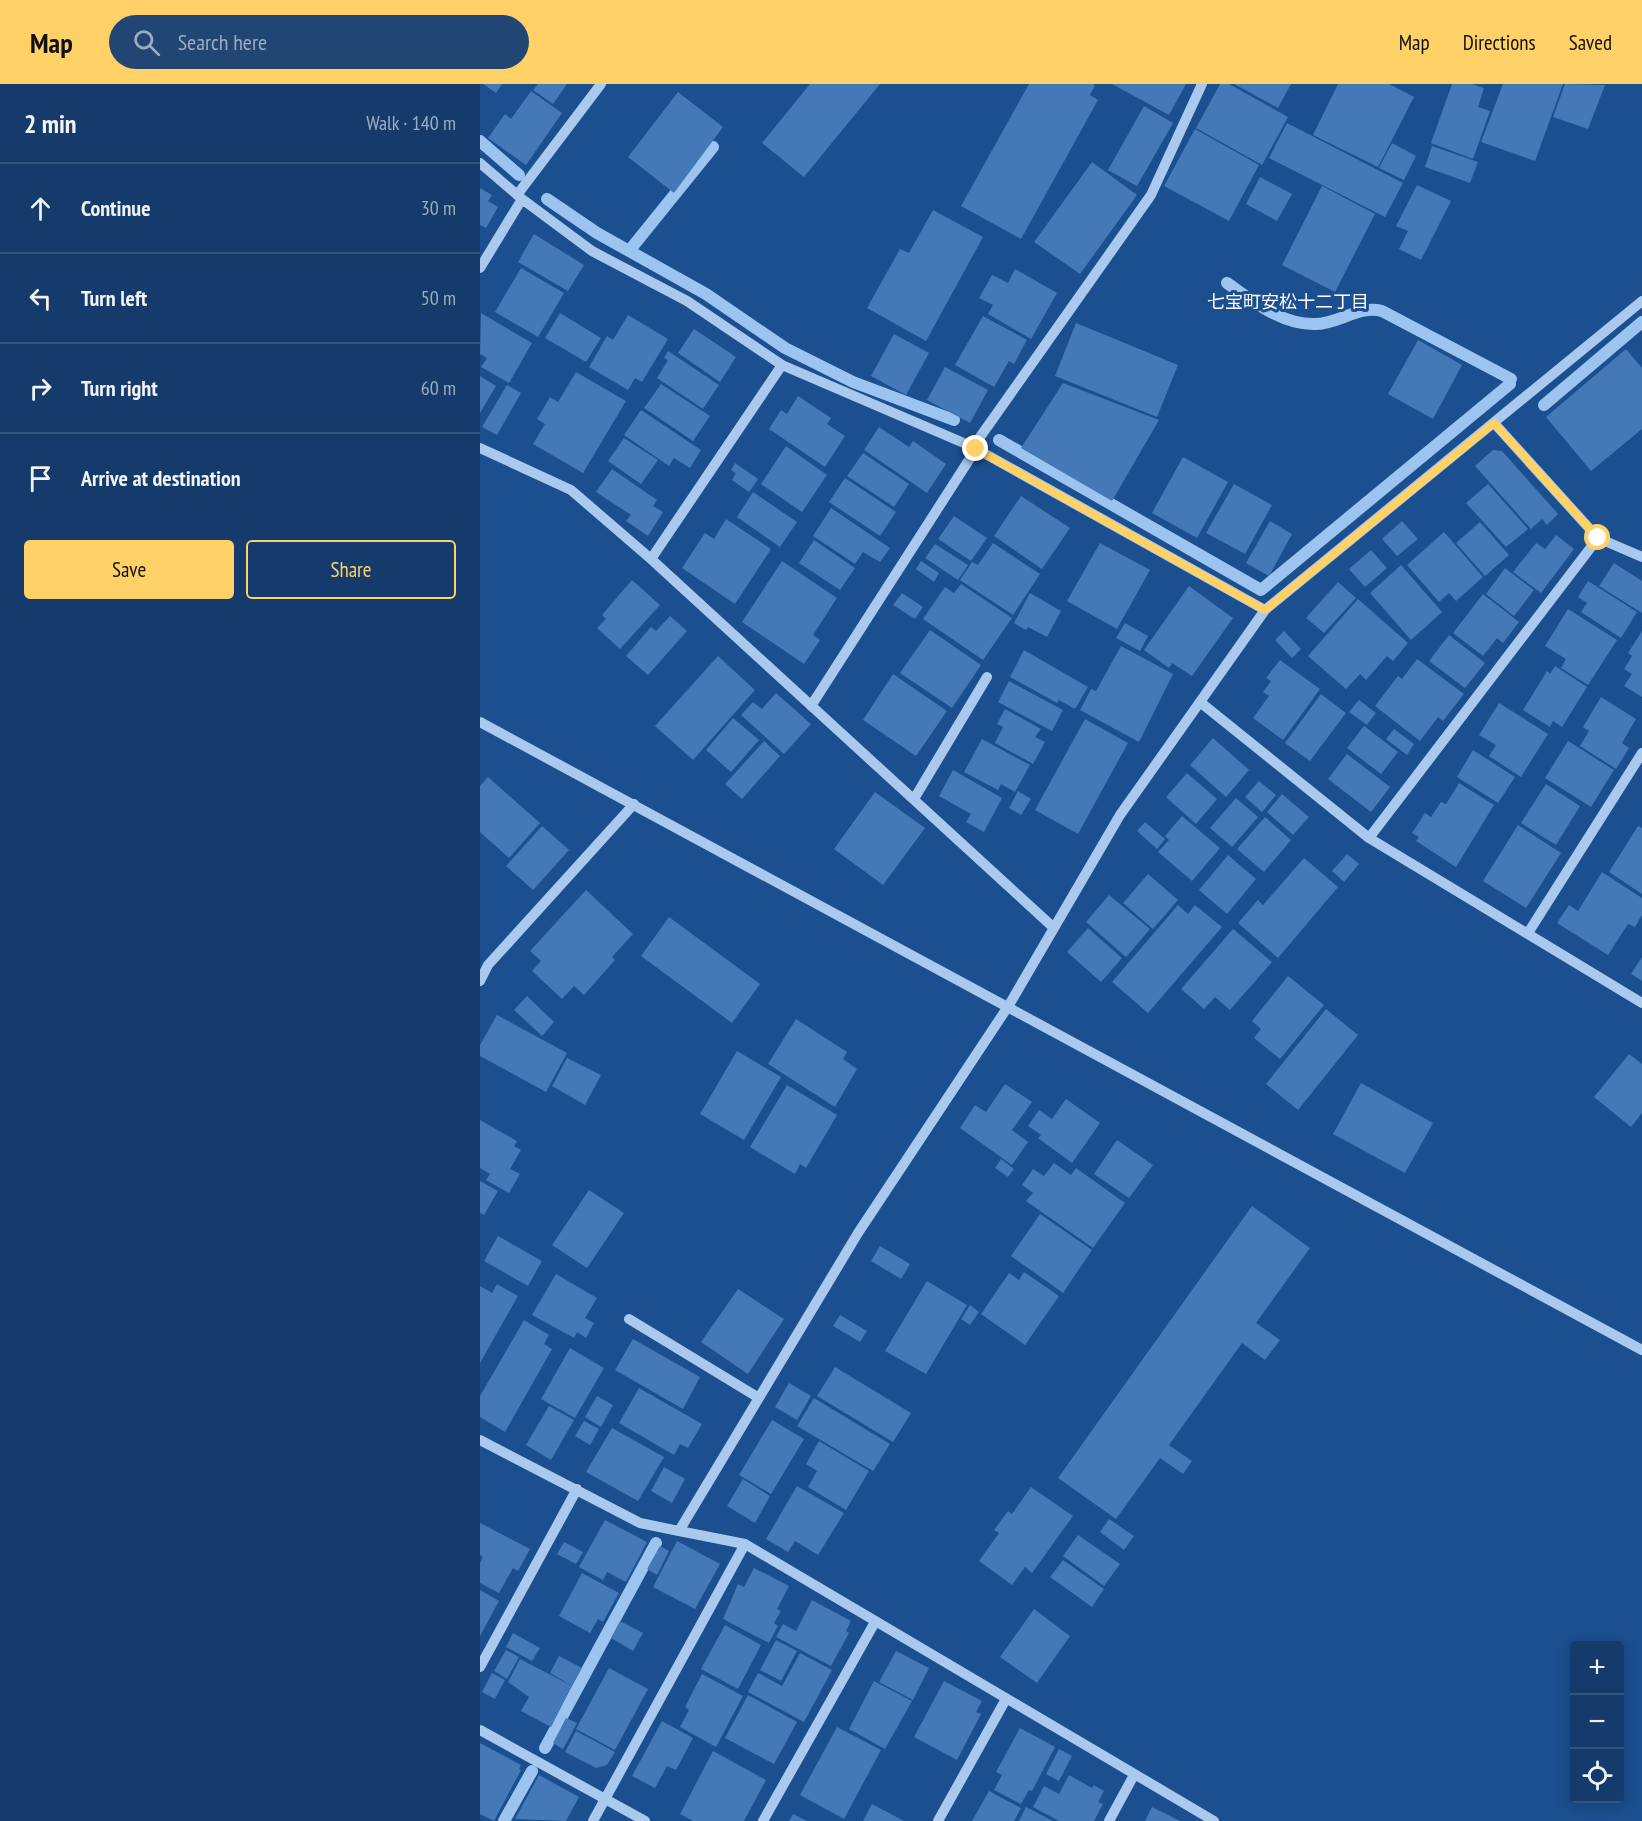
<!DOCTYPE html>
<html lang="en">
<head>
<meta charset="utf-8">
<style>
  body { margin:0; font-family:"PT Sans Narrow","Noto Sans JP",sans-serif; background:#214673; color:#f1f3f6 }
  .controls { position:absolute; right:18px; bottom:18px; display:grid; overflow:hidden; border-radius:6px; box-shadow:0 3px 15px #0003 }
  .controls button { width:54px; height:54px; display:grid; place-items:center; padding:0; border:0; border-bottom:2px solid #33557e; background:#143b6b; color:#f1f3f6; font:30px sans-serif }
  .stop { position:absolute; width:18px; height:18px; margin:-14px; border:4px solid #ffd166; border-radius:50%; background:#fff }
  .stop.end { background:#ffd166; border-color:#fff; box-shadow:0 2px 6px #0008 }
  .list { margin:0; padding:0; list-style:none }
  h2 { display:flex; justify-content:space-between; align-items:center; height:78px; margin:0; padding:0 24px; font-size:26px }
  h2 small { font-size:20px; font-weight:400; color:#9dadc1 }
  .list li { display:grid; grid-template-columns:39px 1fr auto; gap:18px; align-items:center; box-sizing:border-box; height:90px; padding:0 24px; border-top:2px solid #33557e }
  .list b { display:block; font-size:22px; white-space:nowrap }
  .list em { font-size:20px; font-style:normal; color:#9dadc1 }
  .actions { display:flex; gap:12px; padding:18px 24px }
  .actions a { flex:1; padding:14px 0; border:2px solid #ffd166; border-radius:6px; text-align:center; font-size:21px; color:#ffd166 }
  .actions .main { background:#ffd166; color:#111 }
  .icon { flex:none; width:33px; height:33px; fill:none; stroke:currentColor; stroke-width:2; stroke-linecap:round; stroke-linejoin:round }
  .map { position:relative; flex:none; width:1162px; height:1737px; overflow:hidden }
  header { display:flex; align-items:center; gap:36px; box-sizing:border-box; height:84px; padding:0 30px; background:#ffd166; color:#111 }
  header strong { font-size:28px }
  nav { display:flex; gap:33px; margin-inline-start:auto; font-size:21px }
  .search { width:420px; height:54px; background:#214673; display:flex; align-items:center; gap:15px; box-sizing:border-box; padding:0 21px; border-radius:33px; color:#9dadc1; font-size:22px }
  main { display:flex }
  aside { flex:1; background:#143b6b }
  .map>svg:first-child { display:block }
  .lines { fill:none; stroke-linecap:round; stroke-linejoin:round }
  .stream { stroke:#9cc4f0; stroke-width:12 }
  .building { fill:#4478b7 }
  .minor { stroke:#a9c9ee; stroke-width:10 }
  .route { stroke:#ffd166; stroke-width:8 }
  .labels { text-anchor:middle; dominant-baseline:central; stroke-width:6; stroke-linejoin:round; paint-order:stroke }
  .neighbourhood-label { font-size:18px; fill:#fff; stroke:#1b4f8f }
</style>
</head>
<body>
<header>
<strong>Map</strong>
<div class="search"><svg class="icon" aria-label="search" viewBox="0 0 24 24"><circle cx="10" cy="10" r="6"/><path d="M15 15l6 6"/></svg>Search here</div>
<nav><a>Map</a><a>Directions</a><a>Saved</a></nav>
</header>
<main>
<aside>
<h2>2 min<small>Walk · 140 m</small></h2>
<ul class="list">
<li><svg class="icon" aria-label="ahead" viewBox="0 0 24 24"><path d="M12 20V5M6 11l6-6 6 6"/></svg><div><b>Continue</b></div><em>30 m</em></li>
<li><svg class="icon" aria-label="left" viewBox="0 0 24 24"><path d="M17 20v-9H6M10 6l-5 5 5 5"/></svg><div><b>Turn left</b></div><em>50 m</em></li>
<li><svg class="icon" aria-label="right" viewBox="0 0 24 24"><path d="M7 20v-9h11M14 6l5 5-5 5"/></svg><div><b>Turn right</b></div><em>60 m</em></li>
<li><svg class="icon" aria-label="arrive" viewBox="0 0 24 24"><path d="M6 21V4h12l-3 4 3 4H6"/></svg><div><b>Arrive at destination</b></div></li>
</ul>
<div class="actions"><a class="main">Save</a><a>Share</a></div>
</aside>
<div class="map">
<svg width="1162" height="1737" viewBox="0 0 1162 1737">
  <rect width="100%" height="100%" fill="#1b4f8f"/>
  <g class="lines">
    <path class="stream" d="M0 57 39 91
      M67 115 117 149 226 210 305 264 373 298 474 336
      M149 167 233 63
      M747 199C773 217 802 241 835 240 859 240 878 221 902 227L1031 295
      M1064 321 1162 238
      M519 356 781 506 1030 300
      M65 1664 176 1459
      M24 1737 52 1687"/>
  </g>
  <path class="building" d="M3 0H22L16 9Z
    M58 0H87L73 20 53 6Z
    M330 0H400L324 93 282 59Z
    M549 0H613L615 1 610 11 618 16 541 155 481 122Z
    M632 0H706L689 31Z
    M740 0H749L808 33 782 81 716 44Z
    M754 0H811L798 24Z
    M858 0H909L934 13 898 83 833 51Z
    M972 0H992L1004 4 998 23 1010 27 993 75 951 59Z
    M1023 0H1083L1055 77 1001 58Z
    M1085 0 1125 1 1108 45 1073 33Z
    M51 7 82 29 46 81 8 54 25 30 31 35Z
    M198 8 243 43 194 109 148 73Z
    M664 22 693 39 657 102 628 86Z
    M807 39 923 99 905 133 789 74Z
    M715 45 779 81 749 137 684 102Z
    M912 59 936 72 924 96 899 84Z
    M952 62 998 78 990 99 945 83Z
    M612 78 657 111 600 190 554 158Z
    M780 93 812 110 797 137 766 120Z
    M937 101 971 117 941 176 919 165 928 147 916 142Z
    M842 102 895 130 855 208 802 181Z
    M0 104 12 111 8 117 18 123 6 144 0 141Z
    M453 126 503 153 446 257 387 224 420 165 429 169Z
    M54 150 104 181 88 207 38 178Z
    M41 184 84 209 58 253 15 228Z
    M535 185 577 209 551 255 508 230 513 221 499 214 512 191 528 199Z
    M1 229 52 259 29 299 1 283 7 274 0 270Z
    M80 229 121 254 106 278 65 254Z
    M148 231 188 255 162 298 155 294 148 306 109 283 127 252 133 256Z
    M503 232 547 256 534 280 529 277 514 303 475 281Z
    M596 239 698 281 677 333 575 292Z
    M214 245 256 273 240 298 198 269Z
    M414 250 449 269 426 311 391 292Z
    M938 256 982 281 953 335 908 310Z
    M1146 265 1162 284V345L1111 387 1066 333Z
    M188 267 239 301 223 325 177 294 188 276 184 274Z
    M465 283 508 306 490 339 447 316Z
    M96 288 146 317 103 389 53 360 65 340 57 335 70 313 78 318Z
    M0 292 16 302 0 329Z
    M583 299 679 336 632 417 541 364Z
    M181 300 230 332 213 357 164 324Z
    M27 301 41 309 17 351 2 343Z
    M318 312 351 334 347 340 365 352 345 383 289 345 301 326 307 330Z
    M161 326 221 366 210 384 194 374 189 382 144 351Z
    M399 343 429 363 433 357 466 380 447 409 384 366Z
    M144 354 178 376 161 400 128 377Z
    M306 362 347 391 322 428 281 400Z
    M1013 366 1022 367 1078 430 1067 441 1062 435 1051 445 995 382Z
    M383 369 429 400 414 423 367 392Z
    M703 373 748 398 717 454 672 429Z
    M255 379 278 395 269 408 252 396 256 389 251 386Z
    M132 385 177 416 173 422 183 428 168 452 146 437 151 431 116 408Z
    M365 394 416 428 400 452 349 418Z
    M754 400 792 421 765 470 726 449Z
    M1008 400 1048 445 1026 463 986 419Z
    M273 408 317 438 300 463 257 433Z
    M541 412 590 444 562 485 514 452Z
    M351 424 410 464 400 478 383 468 375 480 333 452Z
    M474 432 507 454 491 477 458 455Z
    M246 435 291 465 255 520 202 484 225 449 234 455Z
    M790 437 812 450 789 492 766 479Z
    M922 437 938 455 917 472 902 455Z
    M1000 438 1029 471 1005 492 976 459Z
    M964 448 1003 493 976 517 969 509 959 518 927 481Z
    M1076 451 1094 465 1061 509 1033 488 1056 459 1065 465Z
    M334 456 375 484 360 506 319 479Z
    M513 459 560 490 533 531 480 496 492 478 498 481Z
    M620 459 670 486 637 545 587 517Z
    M455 460 488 481 478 496 445 474Z
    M891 466 907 484 885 503 869 485Z
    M302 477 357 514 333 551 340 556 324 580 262 538Z
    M441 477 459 489 454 498 436 485Z
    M1134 479 1162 497V529L1119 502Z
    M921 481 962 528 931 556 890 509Z
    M1025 484 1054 506 1034 532 1006 510Z
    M152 496 180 521 140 565 117 544 126 535 122 531Z
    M1108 497 1157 528 1141 554 1101 528 1107 519 1098 513Z
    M858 498 876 514 844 549 826 534Z
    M481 500 532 534 503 576 443 535 465 503 474 509Z
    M709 502 753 534 712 592 692 579 689 584 664 566Z
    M422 509 443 523 435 535 413 521Z
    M550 509 581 527 567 553 548 543 546 546 534 539Z
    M1003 510 1039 538 1023 559 1017 554 1003 572 973 549Z
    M878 515 928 559 913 577 907 572 886 596 880 590 866 605 828 572Z
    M1088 525 1137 556 1108 601 1081 584 1086 575 1065 562Z
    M190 532 207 547 168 591 146 572 171 543 176 547Z
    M645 539 668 552 660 567 636 554Z
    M450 546 501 581 472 624 420 589Z
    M804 547 821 565 812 574 795 556Z
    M1162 547V613L1144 602 1152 590 1144 585 1152 572 1148 569Z
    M969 551 1005 579 985 604 949 577Z
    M641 562 693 590 659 658 600 626 611 605 616 607Z
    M544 566 608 603 595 625 579 616 577 619 530 593Z
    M238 572 275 606 213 676 175 642Z
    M937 575 984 610 963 637 958 633 940 657 895 622 918 592 922 595Z
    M800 576 840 605 803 656 773 634 789 612 783 608 791 597 786 594Z
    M1075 582 1107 603 1082 643 1073 637 1070 643 1043 626 1067 587 1070 590Z
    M413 590 467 627 436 672 383 636Z
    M529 597 583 626 572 647 518 618Z
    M296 609 331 640 304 670 261 631 273 618 282 625Z
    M841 610 866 629 830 677 805 659Z
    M1121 613 1156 635 1142 659 1149 664 1136 685 1100 662 1109 647 1103 643Z
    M879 616 896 629 887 641 869 628Z
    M1019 619 1068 650 1041 693 1009 672 1016 661 999 651Z
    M525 625 561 645 555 653 565 658 553 680 515 659 523 643 517 640Z
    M253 634 279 656 251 688 226 666Z
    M605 635 648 659 598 750 555 726Z
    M884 642 918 668 901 690 867 664Z
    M914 645 934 660 927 671 906 655Z
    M733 654 769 686 746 713 710 681Z
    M502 655 550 681 535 708 521 700 518 706 484 688Z
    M284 657 300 672 262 715 245 700Z
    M1088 657 1134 686 1111 723 1065 694Z
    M993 666 1035 693 1018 719 977 693Z
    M867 670 910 703 891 728 848 695Z
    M473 686 522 714 504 748 486 738 491 730 459 712Z
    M707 689 737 715 716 740 686 713Z
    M8 693 60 739 29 774 0 748V702Z
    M779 697 796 711 782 728 765 713Z
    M979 699 1014 721 976 783 936 757 939 753 932 749 945 729 951 733 961 718 966 720Z
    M1066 700 1100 722 1076 761 1041 739Z
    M538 707 551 715 541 731 529 724Z
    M395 708 445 744 403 801 354 765Z
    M802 710 829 733 813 751 787 728Z
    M756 714 778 733 752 763 730 744Z
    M702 732 740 764 712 797 678 768 689 756 685 752Z
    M785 733 811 756 784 788 757 765Z
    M665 738 685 755 677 765 657 747Z
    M1038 741 1081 769 1046 824 1003 797Z
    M62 742 89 766 53 806 26 782Z
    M1158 742 1162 744V810L1129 788Z
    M867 770 879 780 864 798 852 787Z
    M748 771 776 795 747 830 719 806Z
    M824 774 858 803 798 874 758 839 778 816 783 821Z
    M1122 788 1162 814V831L1155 843 1148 840 1128 871 1077 839 1089 821 1098 827Z
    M668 790 698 816 673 845 643 819Z
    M106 806 153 850 132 873 135 876 104 911 94 902 82 915 52 887 61 877 50 867Z
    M629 811 670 845 646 873 606 838Z
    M698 821 708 830 715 821 742 843 668 929 632 898Z
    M189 833 280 900 252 939 161 872Z
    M608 844 642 874 621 898 587 868Z
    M753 845 792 878 750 926 735 913 724 925 701 905Z
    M1162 873V897L1151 890Z
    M808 892 844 921 800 975 774 954 781 945 772 937Z
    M47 912 74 938 62 952 34 926Z
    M846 925 878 951 818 1026 786 1000Z
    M17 931 87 969 66 1008 0 972V961Z
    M316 935 367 968 363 975 377 985 355 1023 288 980Z
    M257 967 301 993 264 1056 220 1030Z
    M1149 970 1162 980V1029L1151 1043 1114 1013Z
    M87 974 121 991 105 1021 72 1002Z
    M881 999 953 1039 925 1089 853 1050Z
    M525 1000 552 1018 532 1046 548 1058 532 1081 480 1044 495 1021 506 1028Z
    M307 1001 357 1031 326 1084 320 1080 315 1090 270 1063Z
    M586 1015 620 1039 592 1079 558 1054 561 1051 548 1042 559 1026 572 1035Z
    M0 1036 37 1057 34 1062 41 1066 30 1085 40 1090 29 1109 6 1096 10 1090 0 1084Z
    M637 1056 673 1081 649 1114 614 1090Z
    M521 1075 534 1085 528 1093 515 1084Z
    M574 1079 591 1091 596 1084 645 1119 613 1164 546 1117 553 1109 542 1101 553 1085 564 1092Z
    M0 1097 18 1107 4 1131 0 1129Z
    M109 1106 144 1129 107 1184 72 1161Z
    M772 1122 830 1164 776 1239 800 1256 785 1276 762 1259 689 1361 712 1377 703 1390 680 1374 636 1435 578 1394Z
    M560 1130 612 1166 583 1209 531 1172Z
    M18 1152 62 1177 48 1202 4 1177Z
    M400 1162 430 1180 421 1195 391 1177Z
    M544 1188 579 1212 545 1261 501 1230 529 1189 539 1196Z
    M76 1190 117 1214 105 1234 114 1239 106 1254 97 1248 94 1254 52 1231Z
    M447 1197 487 1221 446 1290 405 1267Z
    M17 1200 38 1212 0 1279V1202L12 1209Z
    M258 1205 304 1235 268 1290 221 1258Z
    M490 1221 499 1228 490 1241 481 1235Z
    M360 1231 387 1247 380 1258 353 1242Z
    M44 1236 69 1251 64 1260 72 1265 25 1348 0 1333V1312Z
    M153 1255 220 1293 203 1325 135 1286Z
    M90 1264 124 1284 95 1334 61 1315Z
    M355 1283 431 1329 413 1358 337 1312Z
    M309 1299 331 1312 317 1336 295 1323Z
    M159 1304 222 1340 208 1364 200 1360 194 1371 139 1339Z
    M117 1312 133 1321 121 1343 105 1333Z
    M334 1314 410 1360 393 1387 317 1342Z
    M69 1322 94 1336 71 1376 46 1361Z
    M292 1336 324 1355 291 1410 259 1391Z
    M104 1337 119 1345 110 1361 95 1352Z
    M132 1344 184 1373 158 1417 106 1388Z
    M339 1357 389 1387 366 1426 328 1403 337 1387 326 1380Z
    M184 1383 205 1395 192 1419 171 1407Z
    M263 1395 290 1412 275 1439 247 1422Z
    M317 1402 364 1429 338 1471 315 1457 308 1468 286 1455Z
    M551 1403 593 1432 552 1489 545 1483 532 1501 499 1477 519 1449 514 1446 528 1427 532 1430Z
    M629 1435 654 1452 644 1466 620 1448Z
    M125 1436 167 1458 146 1498 127 1488 123 1496 99 1483Z
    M0 1439 50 1465 38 1487 33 1484 19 1509 0 1499V1479L3 1473 0 1471Z
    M598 1451 640 1480 624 1502 583 1472Z
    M197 1457 240 1480 215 1525 173 1503Z
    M84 1458 103 1468 96 1480 77 1470Z
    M180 1462 189 1467 177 1491 167 1485Z
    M583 1476 624 1505 612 1523 570 1493Z
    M274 1484 309 1502 297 1525 301 1527 294 1539 298 1542 289 1559 243 1535 258 1500 264 1503Z
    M102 1489 139 1509 123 1538 118 1535 110 1549 79 1532Z
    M0 1506 19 1517 0 1552Z
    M332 1516 371 1537 366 1547 369 1549 351 1582 296 1553 303 1540 316 1547Z
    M554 1525 590 1552 557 1599 520 1573Z
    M140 1537 163 1549 153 1567 131 1554Z
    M245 1541 281 1561 258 1605 221 1585Z
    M33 1549 60 1564 52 1577 26 1563Z
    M296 1556 317 1567 301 1597 280 1586Z
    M26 1566 39 1573 27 1595 14 1587Z
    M416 1567 449 1584 433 1616 399 1598Z
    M320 1569 352 1586 324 1638 268 1608 278 1589 302 1602Z
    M79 1572 102 1584 92 1602 70 1589Z
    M40 1575 92 1602 71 1643 41 1627 49 1613 28 1598Z
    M129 1584 168 1605 135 1666 96 1645Z
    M12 1589 25 1596 15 1615 2 1608Z
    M222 1590 263 1612 236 1663 200 1643 209 1626 205 1623Z
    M394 1597 432 1617 405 1665 369 1645Z
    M464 1597 502 1617 496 1628 501 1630 477 1676 434 1653Z
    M268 1611 317 1638 294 1680 245 1654Z
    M86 1634 97 1639 83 1665 73 1659Z
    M182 1637 213 1654 196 1686 187 1682 175 1704 152 1692Z
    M357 1643 401 1666 364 1735 320 1711Z
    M540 1644 575 1663 552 1707 549 1706 541 1720 514 1706 522 1691 516 1688Z
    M96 1647 135 1668 127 1681 116 1684 85 1668Z
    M0 1659 41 1681 39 1685 41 1686 14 1737 0 1730Z
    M579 1665 592 1672 579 1697 566 1690Z
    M233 1667 286 1696 264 1737H213L200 1730Z
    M59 1691 99 1713 86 1737 35 1735Z
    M589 1691 612 1704 614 1701 624 1707 618 1718 623 1720 614 1737H579L553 1723 564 1702 579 1710Z
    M509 1707 541 1724 534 1737H492Z
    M392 1720 424 1737H383Z
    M546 1723 573 1737H539Z
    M672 1723 700 1737H665Z
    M313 1730 327 1737H309Z"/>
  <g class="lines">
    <path class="minor" d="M0 79 42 115 112 167 207 217 302 281 493 363 785 526
      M37 111 121 0
      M0 184 42 115
      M302 281 171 475 574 844
      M493 363 671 111 722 0
      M0 364 91 406 171 475
      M1118 454 1162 473
      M720 618 889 754 1162 919
      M331 622 496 365
      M0 638 1162 1266
      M434 715 507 593
      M889 754 1118 454 1014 339
      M1048 849 1162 669
      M0 897 8 881 154 720
      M149 1235 279 1314
      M0 1356 160 1439 199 1447 378 1149 529 921 640 731 785 526 1162 217
      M199 1447 265 1460 734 1737
      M0 1583 97 1405
      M0 1646 165 1737
      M113 1737 265 1460
      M283 1737 395 1538
      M458 1737 526 1615
      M629 1737 654 1691"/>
  </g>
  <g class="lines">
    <path class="route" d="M496 365 785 526 1014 339 1118 454"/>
  </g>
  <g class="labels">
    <g class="neighbourhood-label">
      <text x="808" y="217">七宝町安松十二丁目</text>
    </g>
  </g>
</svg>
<div class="controls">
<button>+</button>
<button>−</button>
<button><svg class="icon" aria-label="locate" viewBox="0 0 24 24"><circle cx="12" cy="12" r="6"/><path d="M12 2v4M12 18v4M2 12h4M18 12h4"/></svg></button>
</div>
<div class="stop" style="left:1118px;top:454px"></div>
<div class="stop end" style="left:496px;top:365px"></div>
</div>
</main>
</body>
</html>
